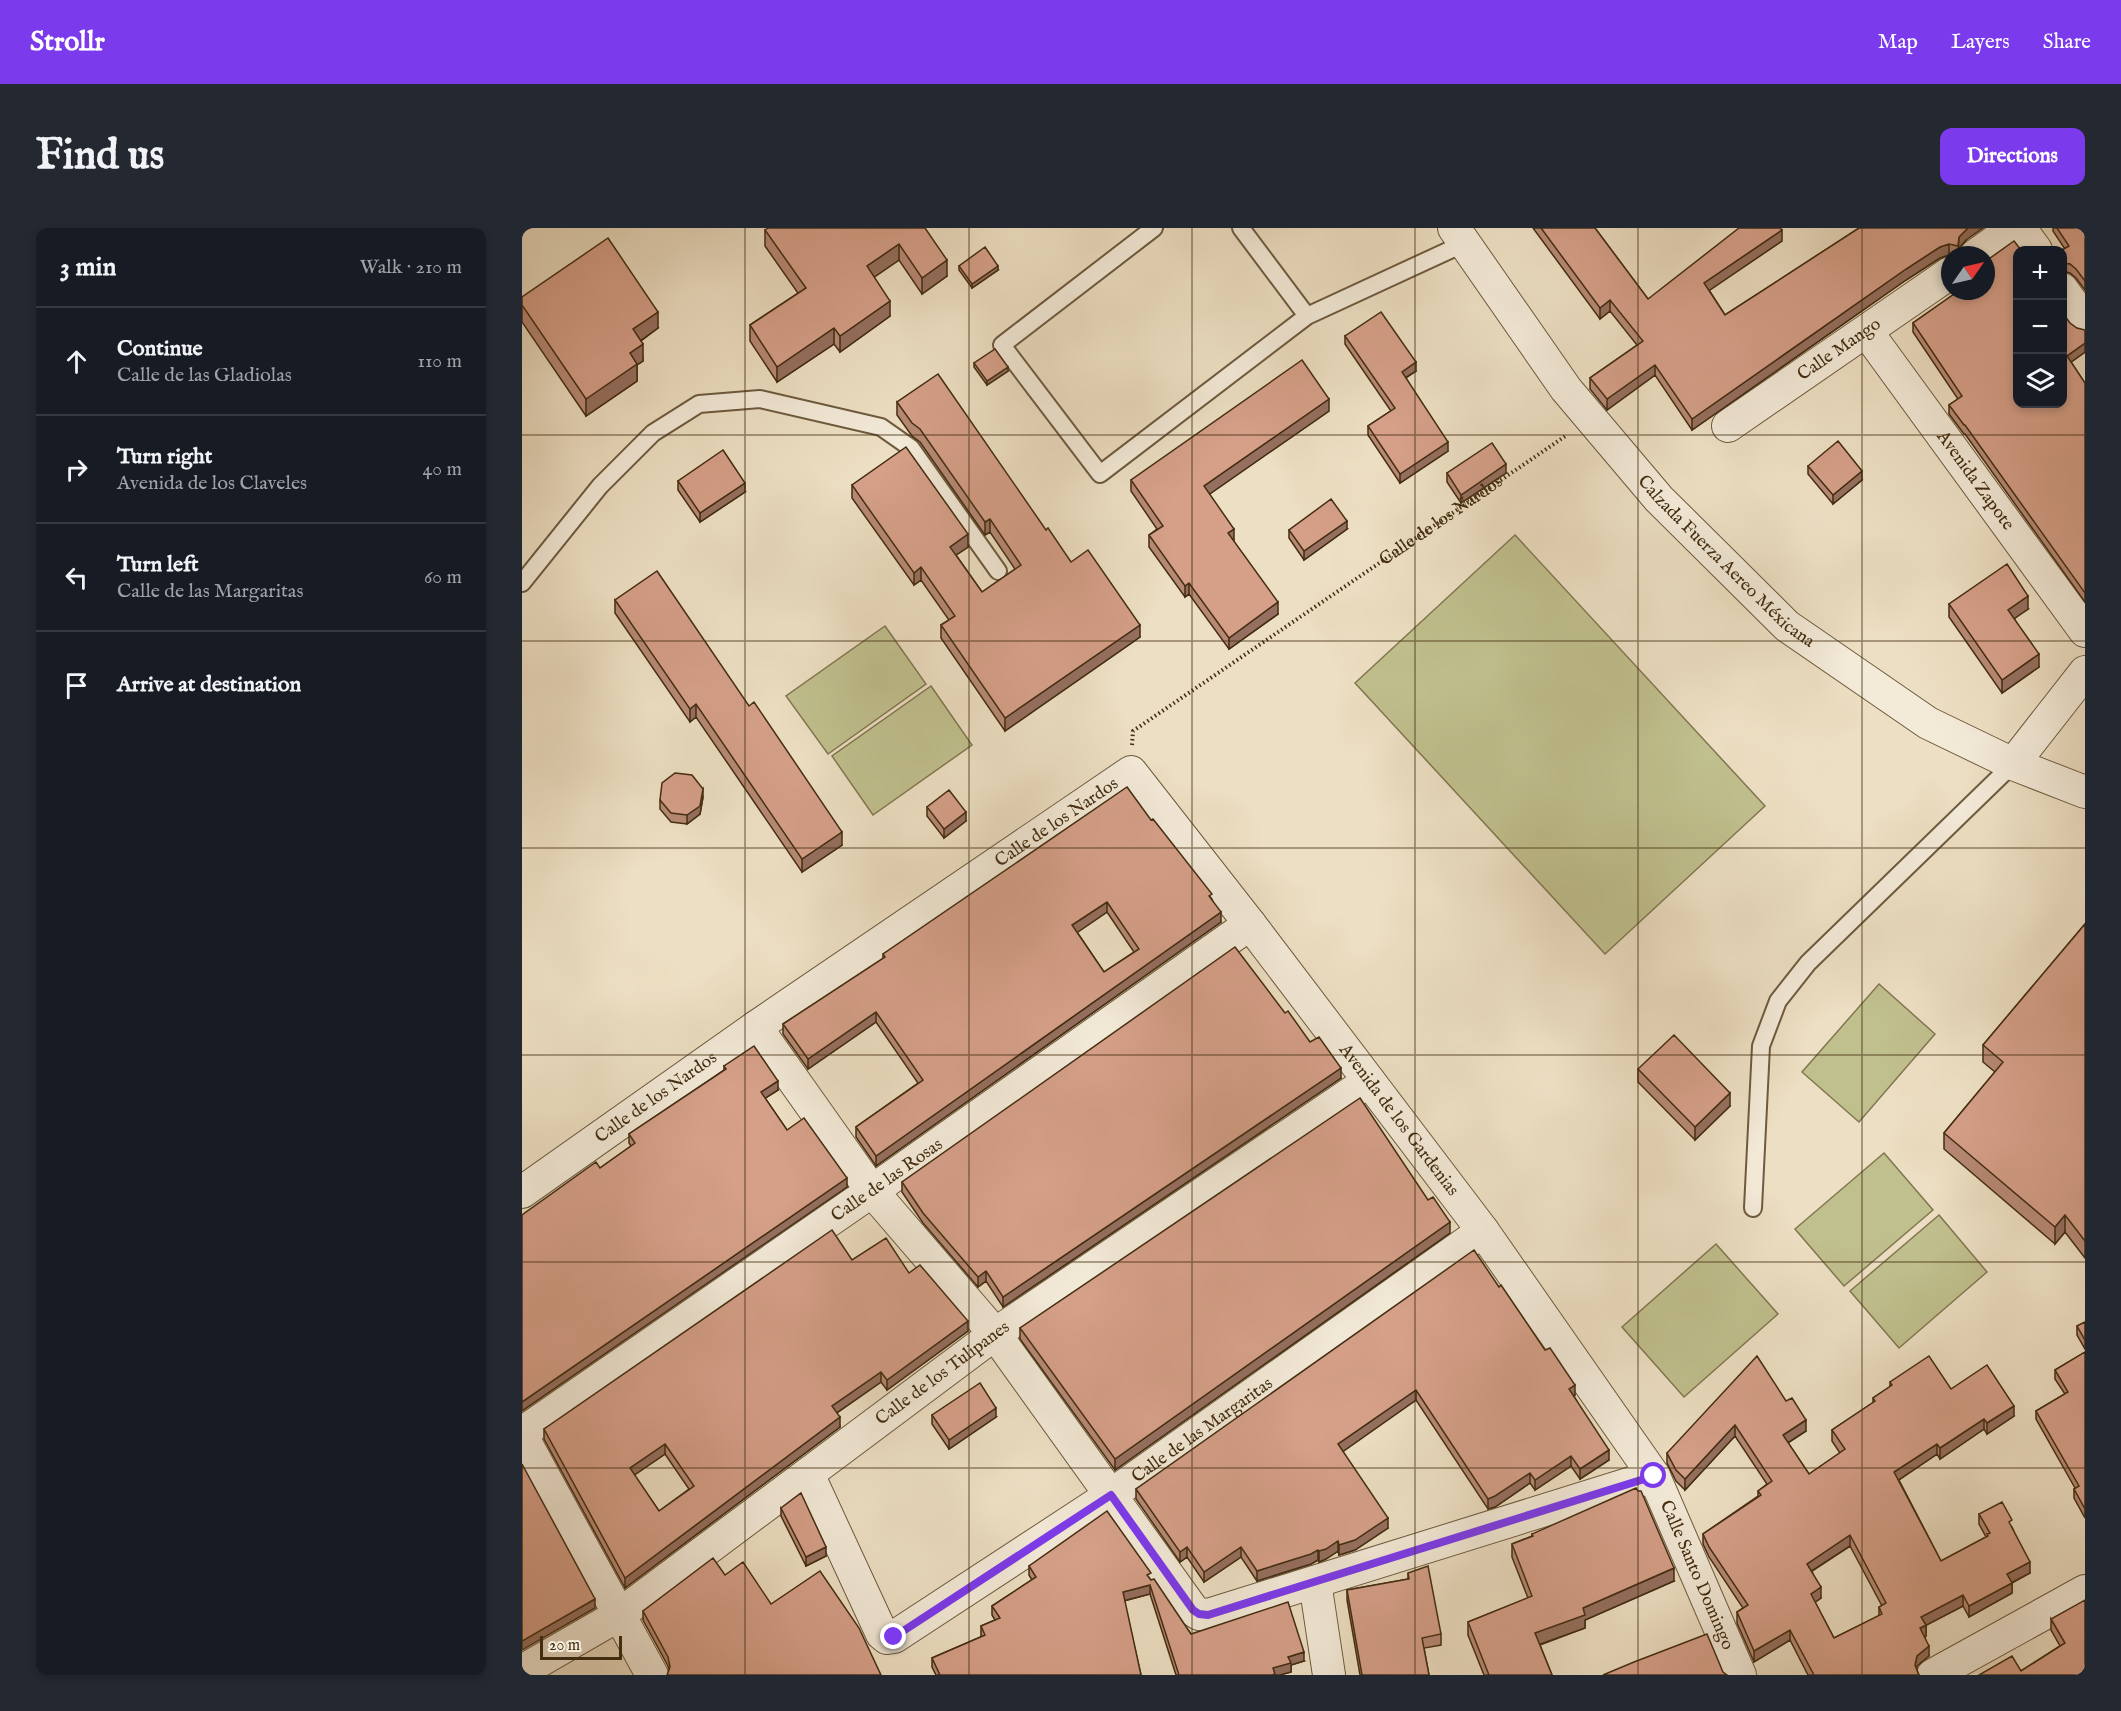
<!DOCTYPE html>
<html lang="en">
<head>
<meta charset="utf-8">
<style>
  body { margin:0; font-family:"IM FELL English",serif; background:#242831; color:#f1f3f6 }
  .controls { position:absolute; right:18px; top:18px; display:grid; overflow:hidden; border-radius:12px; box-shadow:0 3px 9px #0003 }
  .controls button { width:54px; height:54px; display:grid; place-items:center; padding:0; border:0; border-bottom:2px solid #363941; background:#171b24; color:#f1f3f6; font:30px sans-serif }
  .compass { position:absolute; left:1419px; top:18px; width:54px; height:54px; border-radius:50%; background:#171b24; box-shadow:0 3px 9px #0003; rotate:56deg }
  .scale { position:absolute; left:18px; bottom:15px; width:82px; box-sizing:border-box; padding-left:6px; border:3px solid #432d11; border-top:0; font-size:16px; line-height:21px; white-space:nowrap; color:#432d11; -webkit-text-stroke:4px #f3ead8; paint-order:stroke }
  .stop { position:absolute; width:18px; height:18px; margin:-14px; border:4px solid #7c3aed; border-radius:50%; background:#fff }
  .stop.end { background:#7c3aed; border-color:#fff; box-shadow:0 2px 6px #0008 }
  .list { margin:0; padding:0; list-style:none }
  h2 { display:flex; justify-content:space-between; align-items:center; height:78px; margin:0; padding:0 24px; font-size:26px }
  h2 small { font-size:20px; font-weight:400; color:#9ea1a6 }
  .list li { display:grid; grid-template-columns:39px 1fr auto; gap:18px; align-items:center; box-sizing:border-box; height:108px; padding:0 24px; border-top:2px solid #363941 }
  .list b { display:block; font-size:22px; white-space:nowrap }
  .list p { margin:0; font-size:20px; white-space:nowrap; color:#9ea1a6 }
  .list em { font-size:20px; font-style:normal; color:#9ea1a6 }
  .icon { flex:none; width:33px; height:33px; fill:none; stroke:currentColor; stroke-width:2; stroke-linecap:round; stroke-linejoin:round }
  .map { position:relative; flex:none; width:1563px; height:1447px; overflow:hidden; border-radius:12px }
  header { display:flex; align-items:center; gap:36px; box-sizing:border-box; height:84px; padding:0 30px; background:#7c3aed; color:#fff }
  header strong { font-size:28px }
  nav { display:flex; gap:33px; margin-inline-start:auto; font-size:21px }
  .intro { display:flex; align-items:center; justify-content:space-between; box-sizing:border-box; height:144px; padding:0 36px }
  h1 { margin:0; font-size:42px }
  .button { padding:15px 27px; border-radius:12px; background:#7c3aed; color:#fff; font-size:21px; font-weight:700 }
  main { display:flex; gap:36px; padding:0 36px }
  aside { flex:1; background:#171b24; border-radius:12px; box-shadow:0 3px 9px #0003 }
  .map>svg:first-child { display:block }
  .pitch { fill:#c0c08e; stroke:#827650; stroke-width:1.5 }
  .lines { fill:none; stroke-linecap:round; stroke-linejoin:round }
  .lane-casing { stroke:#6e5a3e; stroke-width:20 }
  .street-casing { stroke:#6e5a3e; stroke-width:34 }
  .path { stroke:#432d11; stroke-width:4; stroke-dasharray:1.5 3; stroke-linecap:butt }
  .lane { stroke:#f3ead8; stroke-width:16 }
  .street { stroke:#f3ead8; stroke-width:32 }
  .wall { fill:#b78975; stroke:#432d11; stroke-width:1.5; fill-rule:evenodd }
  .shaded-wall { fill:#956f5f; stroke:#432d11; stroke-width:1.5 }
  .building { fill:#d59f88; stroke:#432d11; stroke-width:1.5; fill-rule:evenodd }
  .route { stroke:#7c3aed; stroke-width:8 }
  .grid { fill:none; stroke:#432d11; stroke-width:1.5; stroke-opacity:0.55 }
  .labels { text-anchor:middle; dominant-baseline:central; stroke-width:5; stroke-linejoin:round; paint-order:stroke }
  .street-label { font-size:18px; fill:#432d11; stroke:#f3ead8 }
</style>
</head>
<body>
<header>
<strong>Strollr</strong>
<nav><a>Map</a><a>Layers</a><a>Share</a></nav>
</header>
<div class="intro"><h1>Find us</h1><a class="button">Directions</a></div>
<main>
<aside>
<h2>3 min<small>Walk · 210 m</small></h2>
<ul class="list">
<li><svg class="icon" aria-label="ahead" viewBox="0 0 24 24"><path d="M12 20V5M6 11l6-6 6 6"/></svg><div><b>Continue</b><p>Calle de las Gladiolas</p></div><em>110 m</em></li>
<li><svg class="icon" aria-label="right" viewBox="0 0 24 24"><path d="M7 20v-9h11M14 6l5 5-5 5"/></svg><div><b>Turn right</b><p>Avenida de los Claveles</p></div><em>40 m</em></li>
<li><svg class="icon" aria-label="left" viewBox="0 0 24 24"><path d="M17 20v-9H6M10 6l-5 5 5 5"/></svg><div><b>Turn left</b><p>Calle de las Margaritas</p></div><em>60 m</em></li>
<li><svg class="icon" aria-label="arrive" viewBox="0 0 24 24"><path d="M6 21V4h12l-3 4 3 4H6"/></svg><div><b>Arrive at destination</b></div></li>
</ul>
</aside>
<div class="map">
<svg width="1563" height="1447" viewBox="0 0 1563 1447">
  <rect width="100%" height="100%" fill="#eddfc3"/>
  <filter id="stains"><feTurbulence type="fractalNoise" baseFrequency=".00333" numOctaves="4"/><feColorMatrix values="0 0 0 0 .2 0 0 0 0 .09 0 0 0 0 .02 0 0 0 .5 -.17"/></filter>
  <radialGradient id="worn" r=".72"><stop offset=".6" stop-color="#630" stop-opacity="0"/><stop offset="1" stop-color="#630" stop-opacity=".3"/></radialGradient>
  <path class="pitch" d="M993 307 1243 578 1083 726 833 455Z
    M363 398 404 456 306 526 264 468Z
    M409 458 450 517 351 587 310 528Z
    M1357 756 1413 806 1337 894 1280 844Z
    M1362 925 1411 982 1322 1058 1273 1001Z
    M1417 987 1465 1044 1377 1120 1328 1063Z
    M1194 1016 1256 1086 1162 1169 1100 1099Z"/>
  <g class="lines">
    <g class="lane-casing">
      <path id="lane" d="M632 0 480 117 578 246 785 88 943 15
        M719 0 785 88
        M0 355 78 258 131 205 177 176 238 171 359 199 389 220 476 343
        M1231 980 1239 818 1256 773 1286 735 1491 536"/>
    </g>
    <g class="street-casing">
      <g id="street">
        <path id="s2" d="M932 0 1044 161 1137 271 1265 398 1406 495 1491 536 1563 564"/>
        <path d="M1498 0 1514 22"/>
        <path d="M1454 27 1492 0"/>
        <path d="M1540 61 1563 93"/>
        <path id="s3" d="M1345 104 1563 403"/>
        <path id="s4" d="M1206 198 1428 45"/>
        <path d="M1491 536 1563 444"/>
        <path d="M234 799 350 963 473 1106 671 1382 677 1386 686 1387 1132 1248"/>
        <path id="s5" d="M0 964 234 799 609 544 728 696 961 1003 1132 1248 1218 1447"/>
        <path id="s6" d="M0 1205 350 963 728 696"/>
        <path d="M0 1208 130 1447"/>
        <path id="s7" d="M286 1246 360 1406 365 1410 372 1409 589 1267 961 1003"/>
        <path d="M793 1354 807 1447"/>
        <path id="s8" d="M0 1443 97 1387 473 1106 847 853"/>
        <path d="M1411 1447 1563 1363"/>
      </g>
    </g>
    <path class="path" id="s1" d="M610 517 611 503 1045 207"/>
    <use href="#lane" class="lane"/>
    <use href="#street" class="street"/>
  </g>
  <path class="wall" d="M403 0 425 48 400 66 377 32 352 49 368 88 318 124 312 116 255 154 228 113V97L276 65 243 18V2Z
    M1011 0H1073L1126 71 1260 13 1187 62 1203 87 1337 0 1444 12 1437 20 1436 27H1427L1418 30 1384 52 1170 202 1133 147 1085 182 1068 161V150L1115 117 1088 83 1078 91Z
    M1531 0H1563V62L1554 50 1548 45 1540 43V22L1543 21 1531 3Z
    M1496 22 1540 84 1563 124 1549 134 1563 155V374L1443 206H1442L1427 186V177L1436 171 1391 104V95L1431 67 1430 63H1464Z
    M437 38 476 42 450 60 437 42Z
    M0 69 136 100 119 113 121 133 115 137V153L64 188 0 94Z
    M823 108 894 143 884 150 926 223 878 255 846 207V198L869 183 823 116Z
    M452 135 486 143 465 157 452 139Z
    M375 174 524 302 549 334 618 409 483 503 419 410V397L427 392 399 352 392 357 330 270V257L446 319 434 327 460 364 493 341 468 304 463 307 398 214 390 208 375 187Z
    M807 183 687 266 712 312 711 313 756 386 707 421 667 366 663 369 627 319V307L635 301 609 263V252Z
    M1286 238 1340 252 1311 276 1286 246Z
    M925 245H984L939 275 925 254Z
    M156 253 223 264 178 294 156 262Z
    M825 301 782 332 767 310V302Z
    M93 372 320 617 280 644 174 489 168 494 93 385Z
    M1427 376 1506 381 1492 390 1517 439 1480 465 1427 389Z
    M181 569 178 586 165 596 149 594 138 581V572Z
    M405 579 444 593 422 610 405 588Z
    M629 592 690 671 699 694 354 938 334 909V899L396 855 354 794 286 841 261 806V796L361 731V726ZM585 684 612 724 582 744 555 704Z
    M1563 696V1030L1543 1004 1533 1016 1422 921V905L1473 844 1461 834V817Z
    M763 785 819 850 481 1079 464 1053 456 1059 401 995 380 964V954Z
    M202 838 256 862 243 870 265 902 325 959 78 940 109 918 107 915V906L202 842Z
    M1116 841 1208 878 1173 912 1116 854Z
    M928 1005 593 1242 498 1111V1100Z
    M330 1032 387 1045 446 1103 365 1162 359 1154 315 1185 318 1199 103 1360 22 1211V1201ZM143 1226 167 1261 137 1283 112 1247Z
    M977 1059 1053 1167 1052 1168 1087 1232 1058 1251 1049 1238 1013 1262 1008 1255 973 1279 966 1281 894 1172 820 1223 866 1300 833 1322 817 1327 816 1323 804 1331 797 1334 796 1332 789 1336 735 1353 719 1329 682 1354 665 1329 658 1334 614 1271V1261Z
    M1563 1094V1121L1555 1107V1098Z
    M1563 1124V1290L1552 1270V1261L1553 1260 1514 1191V1183L1543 1166 1533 1151V1142Z
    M1368 1154 1429 1161 1492 1188 1465 1206 1462 1201 1418 1231 1415 1226 1377 1252 1419 1333 1464 1309 1457 1296V1286L1490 1299 1508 1345 1490 1355V1365L1447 1389 1441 1378 1404 1397V1408L1403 1409 1407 1428 1395 1438V1442L1397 1447H1286L1268 1412 1232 1434 1215 1395V1384L1221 1380 1187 1329 1181 1316V1306L1236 1268V1263L1245 1256 1213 1208 1163 1262 1154 1253 1145 1235V1225L1264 1173 1284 1203 1266 1215 1287 1246 1318 1225 1310 1213V1202L1351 1175V1170L1368 1159ZM1328 1318 1360 1378 1357 1379V1388L1312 1410 1293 1374 1299 1370 1290 1343Z
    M410 1187 474 1189 427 1221 410 1196Z
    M259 1280 304 1328 284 1338 259 1288Z
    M1010 1306 1152 1353 1063 1392V1400L1018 1417 1030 1447H962L946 1407V1394L1006 1370 990 1329V1316L1010 1308Z
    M507 1338 629 1352 669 1406 782 1433 769 1437V1444L758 1447H654L628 1366 602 1373 619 1447H414L410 1439V1430L459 1409V1398L473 1392 470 1387V1378L510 1352 507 1347Z
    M886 1345 919 1406V1417L902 1420 907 1447H838L825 1372V1362L886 1351Z
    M203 1347 249 1376 337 1400 147 1442 146 1438 121 1392V1383Z
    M1529 1391 1563 1447 1499 1443 1538 1418 1529 1402Z"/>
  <path class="shaded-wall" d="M1446 0H1461L1444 12 1437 20 1436 27 1437 9Z
    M1260 2V13L1182 66V55Z
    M377 16V32L345 54V38Z
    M1427 16V27L1418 30 1384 52 1170 202V191L1384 41 1418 19Z
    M425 32V48L400 66V50Z
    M476 38V42L450 60V56Z
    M1088 72V83L1078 91V80Z
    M368 73V88L318 124V108Z
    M136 84V100L111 118V101Z
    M312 100V116L255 154V139Z
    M1563 115V124L1545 137V128Z
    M121 116V133L115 137V153L64 188V171L108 125Z
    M894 134V143L880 152V144Z
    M1133 137V147L1085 182V171Z
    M486 139V143L465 157V153Z
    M807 171V183L682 270V258Z
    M926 214V223L878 255V246Z
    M984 236V245L939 275V267Z
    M1340 243V252L1311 276V267Z
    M223 255V264L178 294V285Z
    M468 291V304L463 307V294Z
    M825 293V301L782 332V323Z
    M712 301V312L706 317V305Z
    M446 306V319L428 331V319Z
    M399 339V352L392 357V345Z
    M667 355V366L663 369V358Z
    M1506 368V381L1486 395V382Z
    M756 374V386L707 421V410Z
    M618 397V409L483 503V490Z
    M1517 426V439L1480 465V452Z
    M174 476V489L168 494V481Z
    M181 561V569L178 586 165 596V587Z
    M444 584V593L422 610V601Z
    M320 604V617L280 644V631Z
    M585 674V684L550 708V697Z
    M699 684V694L354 938V928Z
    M354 784V794L286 841V831Z
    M819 840V850L481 1079V1069Z
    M256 853V862L239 873V864Z
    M1208 865V878L1173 912V899Z
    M325 950V959L0 1183V1174Z
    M1543 987V1004L1533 1016V999Z
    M928 994V1005L593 1242V1231Z
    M464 1043V1053L456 1059V1049Z
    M446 1093V1103L365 1162V1152Z
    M359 1144V1154L310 1188V1178Z
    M1053 1157V1167L1047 1171V1161Z
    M894 1162V1172L816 1227V1216Z
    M1492 1178V1188L1465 1206V1195Z
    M474 1180V1189L427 1221V1212Z
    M318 1189V1199L103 1360V1350Z
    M1462 1191V1201L1418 1231V1220Z
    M1284 1192V1203L1261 1218V1207Z
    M1213 1197V1208L1163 1262V1251Z
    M143 1216V1226L108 1250V1240Z
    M1415 1216V1226L1372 1255V1244Z
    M1087 1222V1232L1058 1251V1241Z
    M1049 1228V1238L1013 1262V1252Z
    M1008 1245V1255L973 1279 966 1281V1271Z
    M866 1290V1300L833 1322 817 1327V1317Z
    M1328 1307V1318L1285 1346V1336Z
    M816 1313V1323L804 1331 797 1334V1323Z
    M304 1319V1328L284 1338V1329Z
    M665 1319V1329L658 1334V1324Z
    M719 1319V1329L682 1354V1344Z
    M796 1322V1332L789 1336 735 1353V1343Z
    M1508 1334V1345L1485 1357V1346Z
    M1152 1340V1353L1063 1392V1400L1013 1418V1405L1061 1380Z
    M1490 1355V1365L1447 1389V1378Z
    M628 1357V1366L601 1373V1364Z
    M1299 1359V1370L1289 1377V1366Z
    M1441 1367V1378L1399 1400V1389Z
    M73 1371V1380L0 1422V1413Z
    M1404 1397V1408L1398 1411V1400Z
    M1268 1402V1412L1232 1434V1423Z
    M1407 1418V1428L1395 1438 1393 1447V1437L1395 1428Z
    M782 1424V1433L769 1437V1444L758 1447H750L751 1440 766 1429Z"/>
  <path class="building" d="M246 0H403L425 32 400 50 377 16 345 38 368 73 318 108 312 100 255 139 228 97 284 60 243 2Z
    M1019 0H1073L1126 71 1217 0H1258L1260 2 1182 55 1203 87 1337 0H1446L1437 9 1436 18 1427 16 1418 19 1384 41 1170 191 1133 137 1085 171 1068 150 1121 113 1088 72 1078 80Z
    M1535 0H1563V53L1554 41 1548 36 1540 35V22L1547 18Z
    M86 10 136 84 111 101 121 116 108 125 115 136 64 171 0 77V69Z
    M1492 13 1499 22H1496V176H1540V84L1548 95 1555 100 1563 102V115L1545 128 1563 155V365L1443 197H1442L1427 177 1440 168 1391 95 1435 64 1434 63H1464V33Z
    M463 19 476 38 450 56 437 38Z
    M859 84 894 134 880 144 926 214 878 246 846 198 873 180 823 108Z
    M473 121 486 139 465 153 452 135Z
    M780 132 807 171 682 258 712 301 706 305 756 374 707 410 667 355 663 358 627 307 641 298 609 252Z
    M416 146 524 302 526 300 549 334 566 322 618 397 483 490 419 397 433 388 399 339 392 345 330 257 384 219 446 306 428 319 460 364 499 337 468 291 463 294 398 201 390 195 375 174Z
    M1316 213 1340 243 1311 267 1286 238Z
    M970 215 984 236 939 267 925 245Z
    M201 222 223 255 178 285 156 253Z
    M809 271 825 293 782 323 767 302Z
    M1485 336 1506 368 1486 382 1517 426 1480 452 1427 376Z
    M135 343 227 478 232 474 320 604 280 631 174 476 168 481 93 372Z
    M153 545 170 547 181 561 178 578 165 587 149 585 138 572 140 555Z
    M605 559 629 592 631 591 690 666 687 668 699 684 354 928 334 899 401 852 354 784 286 831 261 796 363 729 361 726ZM585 674 617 721 582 744 550 697Z
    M427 562 444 584 422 601 405 579Z
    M1563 696V1013L1543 987 1533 999 1422 905 1481 834 1461 817Z
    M713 719 763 785 766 783 788 814 797 809 819 840 481 1069 464 1043 456 1049 401 985 380 954Z
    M1152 807 1208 865 1173 899 1116 841Z
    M232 818 256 853 239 864 265 902 282 890 325 950 0 1174V987L74 934 78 940 113 915 107 906 204 841 202 838Z
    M838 870 906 972 911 969 928 994 593 1231 498 1100Z
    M310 1002 330 1032 364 1010 387 1045 398 1037 446 1093 365 1152 359 1144 310 1178 318 1189 103 1350 22 1201ZM143 1216 172 1258 137 1283 108 1240Z
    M952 1022 977 1059 979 1057 1023 1122 1028 1120 1053 1157 1047 1161 1087 1222 1058 1241 1049 1228 1013 1252 1008 1245 973 1268 966 1271 894 1162 816 1216 866 1290 833 1312 817 1317 816 1313 804 1321 797 1323 796 1322 789 1326 735 1343 719 1319 682 1344 665 1319 658 1324 614 1261Z
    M1563 1094V1112L1555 1098Z
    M1563 1124V1281L1552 1261 1557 1258 1514 1183 1546 1164 1533 1142Z
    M1235 1128 1264 1173 1270 1170 1284 1192 1261 1207 1287 1246 1323 1221 1310 1202 1353 1173 1351 1170 1370 1157 1368 1154 1407 1128 1429 1161 1465 1137 1492 1178 1465 1195 1462 1191 1418 1220 1415 1216 1372 1244 1419 1333 1466 1308 1465 1306 1468 1305 1457 1286 1480 1274 1490 1292 1487 1294 1508 1334 1485 1346 1490 1355 1447 1378 1441 1367 1399 1389 1404 1397 1398 1400 1407 1418 1395 1428 1393 1437 1396 1445 1397 1447H1292L1268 1402 1232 1423 1215 1384 1226 1377 1187 1319 1181 1306 1239 1267 1236 1263 1250 1253 1213 1197 1163 1251 1154 1242 1145 1225ZM1328 1307 1364 1375 1357 1379 1360 1386 1312 1410 1289 1366 1299 1359 1285 1336Z
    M458 1155 474 1180 427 1212 410 1187Z
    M0 1236 73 1371 0 1413Z
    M1114 1260 1116 1263H1119L1152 1340 1061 1380 1063 1387 1013 1405 1030 1447H967L946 1394 1010 1368 990 1316 1011 1308 1010 1306Z
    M279 1265 304 1319 284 1329 259 1280Z
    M585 1283 629 1345 625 1347 629 1352 632 1351 669 1406 766 1374 782 1424 766 1429 769 1435 751 1440 753 1446 750 1447H657L628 1357 601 1364 619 1447H418L410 1430 463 1407 459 1398 478 1390 470 1378 514 1349 507 1338Z
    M191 1330 203 1347 221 1334 249 1376 298 1343 337 1400 359 1447H145L148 1439 146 1429 121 1383Z
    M906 1338 919 1406 900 1410 907 1447H840L825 1362 887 1351 886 1345Z
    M1563 1372V1447H1457L1490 1428 1499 1443 1543 1415 1529 1391Z
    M1185 1406 1201 1444 1205 1447H1081L1112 1434Z"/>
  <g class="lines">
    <path class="route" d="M372 1409 589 1267 671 1382 677 1386 686 1387 1132 1248"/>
  </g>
  <path class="grid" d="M223 0V1447M447 0V1447M670 0V1447M893 0V1447M1116 0V1447M1340 0V1447M0 207H1563M0 413H1563M0 620H1563M0 827H1563M0 1034H1563M0 1240H1563"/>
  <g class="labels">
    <g class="street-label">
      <text stroke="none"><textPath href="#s4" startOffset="135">Calle Mango</textPath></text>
      <text stroke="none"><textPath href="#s3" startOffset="184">Avenida Zapote</textPath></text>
      <text stroke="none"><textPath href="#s1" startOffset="387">Calle de los Nardos</textPath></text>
      <text stroke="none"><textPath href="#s2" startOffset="432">Calzada Fuerza Aereo Méxicana</textPath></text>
      <text stroke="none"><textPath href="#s5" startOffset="650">Calle de los Nardos</textPath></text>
      <text stroke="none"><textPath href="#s5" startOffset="164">Calle de los Nardos</textPath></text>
      <text stroke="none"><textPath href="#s5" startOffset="1179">Avenida de los Gardenias</textPath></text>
      <text stroke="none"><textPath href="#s6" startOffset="444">Calle de las Rosas</textPath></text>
      <text stroke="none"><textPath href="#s8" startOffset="516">Calle de los Tulipanes</textPath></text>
      <text stroke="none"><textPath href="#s7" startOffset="561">Calle de las Margaritas</textPath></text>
      <text stroke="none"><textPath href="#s5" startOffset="1725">Calle Santo Domingo</textPath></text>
    </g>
  </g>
  <rect width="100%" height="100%" filter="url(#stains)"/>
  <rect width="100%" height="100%" fill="url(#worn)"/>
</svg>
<div class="controls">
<button>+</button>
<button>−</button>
<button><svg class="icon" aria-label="layers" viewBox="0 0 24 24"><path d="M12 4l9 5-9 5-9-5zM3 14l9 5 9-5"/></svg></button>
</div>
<svg class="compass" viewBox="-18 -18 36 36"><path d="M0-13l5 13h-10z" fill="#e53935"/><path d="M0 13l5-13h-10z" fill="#9ea1a6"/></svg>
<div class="scale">20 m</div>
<div class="stop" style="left:1132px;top:1248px"></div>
<div class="stop end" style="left:372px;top:1409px"></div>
</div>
</main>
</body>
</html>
